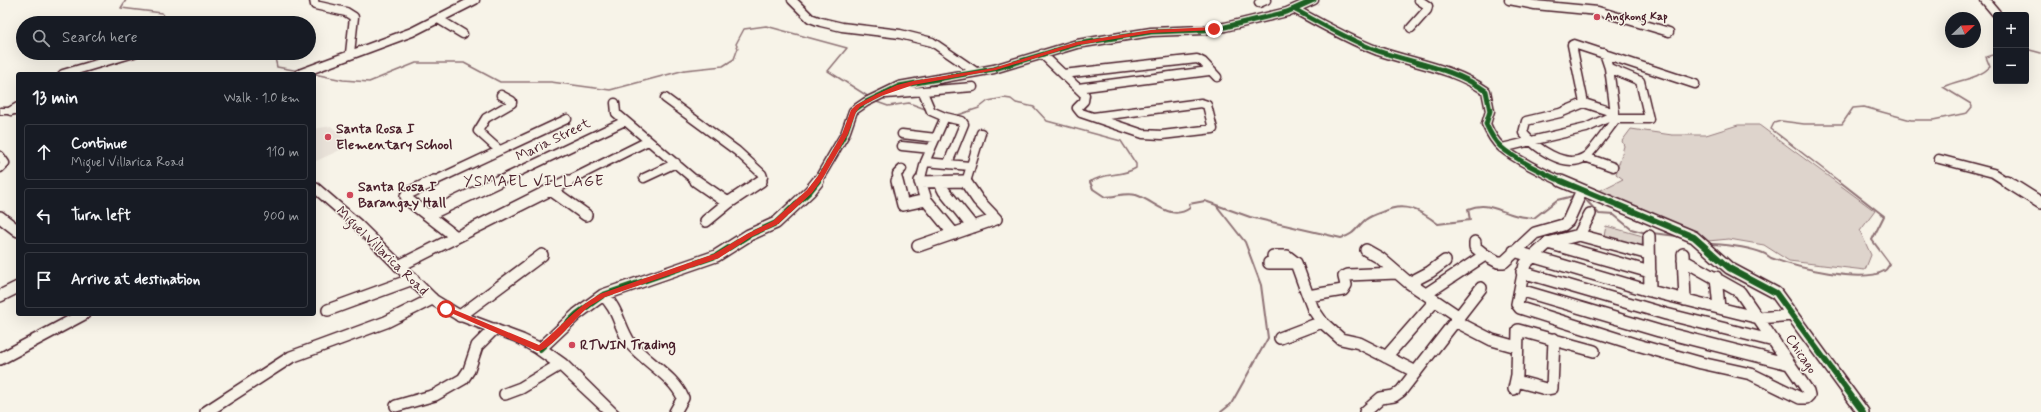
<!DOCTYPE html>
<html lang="en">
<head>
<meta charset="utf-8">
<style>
  body { margin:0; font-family:Mynerve,sans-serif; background:#20242c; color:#f1f3f6 }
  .controls { position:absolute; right:12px; top:12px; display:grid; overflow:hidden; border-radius:4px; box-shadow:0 4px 16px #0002 }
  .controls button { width:36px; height:36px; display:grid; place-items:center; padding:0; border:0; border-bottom:1px solid #363941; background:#171b24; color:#f1f3f6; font:20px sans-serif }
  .compass { position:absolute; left:1945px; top:12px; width:36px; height:36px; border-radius:50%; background:#171b24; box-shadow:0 4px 16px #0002; rotate:67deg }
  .stop { position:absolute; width:12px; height:12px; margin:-9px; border:3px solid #d93025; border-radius:50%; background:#fff }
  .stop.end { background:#d93025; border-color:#fff; box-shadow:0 1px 4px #0008 }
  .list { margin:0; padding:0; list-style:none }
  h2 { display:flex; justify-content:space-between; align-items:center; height:52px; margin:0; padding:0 16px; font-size:17px }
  h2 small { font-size:13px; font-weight:400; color:#9ea1a6 }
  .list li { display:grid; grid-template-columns:26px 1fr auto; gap:12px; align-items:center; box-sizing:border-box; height:56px; margin:0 8px 8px; padding:0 8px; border:1px solid #363941; border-radius:4px }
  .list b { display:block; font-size:15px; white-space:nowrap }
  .list p { margin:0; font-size:13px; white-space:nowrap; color:#9ea1a6 }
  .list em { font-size:13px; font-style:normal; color:#9ea1a6 }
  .icon { flex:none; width:22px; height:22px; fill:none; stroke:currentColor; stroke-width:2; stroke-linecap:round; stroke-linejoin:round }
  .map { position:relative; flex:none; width:2041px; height:412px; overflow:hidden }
  .search { position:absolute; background:#171b24; box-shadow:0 4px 16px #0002; left:16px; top:16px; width:300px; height:44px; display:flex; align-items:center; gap:10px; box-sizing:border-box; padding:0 14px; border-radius:22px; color:#9ea1a6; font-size:15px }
  .panel { position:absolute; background:#171b24; box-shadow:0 4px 16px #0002; left:16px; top:72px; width:300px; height:244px; border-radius:4px }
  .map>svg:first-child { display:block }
  .built { fill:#eae3da }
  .green { fill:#ded4cc; stroke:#947a7c }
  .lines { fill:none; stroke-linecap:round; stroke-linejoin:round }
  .stream-far1 { stroke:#8e7275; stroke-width:1.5 }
  .stream { stroke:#8e7275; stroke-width:2 }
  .minor-far1-casing { stroke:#4a1f2b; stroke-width:11 }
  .minor-casing { stroke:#4a1f2b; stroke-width:14 }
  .major-casing { stroke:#4a1f2b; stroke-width:3 }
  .minor-far1 { stroke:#f7f3e8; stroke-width:8 }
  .minor { stroke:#f7f3e8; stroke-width:11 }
  .major { fill:#f7f3e8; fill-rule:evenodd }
  .cycleway-far1-casing { stroke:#f7f3e8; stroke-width:7 }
  .cycleway-casing { stroke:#f7f3e8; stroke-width:9 }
  .cycleway-far1 { stroke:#1b5e20; stroke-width:5 }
  .cycleway { stroke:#1b5e20; stroke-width:6 }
  .route { fill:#d93025 }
  .poi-dot { fill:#d1495b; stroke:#f7f3e8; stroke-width:1.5 }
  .labels { text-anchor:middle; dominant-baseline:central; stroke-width:3; stroke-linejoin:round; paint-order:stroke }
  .far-poi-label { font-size:12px; font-weight:bold; fill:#4a1f2b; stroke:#f7f3e8; text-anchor:start }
  .poi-label { font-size:14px; font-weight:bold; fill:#4a1f2b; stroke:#f7f3e8; text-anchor:start }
  .street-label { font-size:14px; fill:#4a1f2b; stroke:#f7f3e8 }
  .neighbourhood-label { font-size:15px; letter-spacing:1px; fill:#4a1f2b; stroke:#f7f3e8 }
</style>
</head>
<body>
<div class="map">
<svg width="2041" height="412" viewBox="0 0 2041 412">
  <rect width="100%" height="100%" fill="#f7f3e8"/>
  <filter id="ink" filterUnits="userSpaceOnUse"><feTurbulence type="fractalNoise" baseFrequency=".025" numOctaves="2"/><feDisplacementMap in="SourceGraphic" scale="8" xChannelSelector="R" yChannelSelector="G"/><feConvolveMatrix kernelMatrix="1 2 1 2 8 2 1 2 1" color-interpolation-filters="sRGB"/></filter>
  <g filter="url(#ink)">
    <path class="built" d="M331 126 351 145 314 162V129Z"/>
    <path class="green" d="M1738 125H1759L1875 211 1860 231 1871 255 1865 270 1789 261 1764 245 1729 239 1708 241 1595 193 1623 179 1616 174 1624 146 1622 141 1631 129 1672 135H1706Z
      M1606 226 1643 236 1642 246 1604 236Z"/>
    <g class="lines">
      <path class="stream-far1" d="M126 0 121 8 162 13 164 16 158 23
        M2026 49 2041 53
        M274 53 277 67 299 71
        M314 74 343 80 369 82 416 63H464L500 82H551L610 90 685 70 723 66 734 59 738 48 736 44 744 29 766 26 847 48 828 71 869 97
        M874 101 888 106 909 103 928 110
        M955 116 979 108 988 101 1004 98 1011 99 1016 103 1034 107 1047 121 1121 141 1136 164V168C1122 177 1105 172 1090 182
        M1840 182 1771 129 1774 123 1781 121 1804 124H1842L1853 108 1864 107 1911 120H1933L1967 113 1972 107 1971 104 1943 87C1959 79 1977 80 1990 67L1986 57 1996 54"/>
      <path class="stream" d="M1092 181 1090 182 1093 189 1105 197C1115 197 1126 192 1136 195 1155 201 1170 222 1190 208L1189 204 1205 201 1250 217 1341 238C1354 235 1356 228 1365 220 1370 216 1376 214 1382 212 1404 201 1420 210 1438 224L1470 220 1468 209C1485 202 1495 209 1511 214 1519 217 1526 217 1534 218L1557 200 1573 196
        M1585 199 1599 214 1614 215 1631 229 1646 233
        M1216 205 1245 242 1261 285 1268 338 1231 404 1221 412
        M1652 233 1677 236
        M1712 244C1728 245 1748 247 1763 253 1766 254 1768 256 1771 258 1795 267 1862 284 1884 271 1887 270 1888 266 1890 264L1872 240 1884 216 1839 181"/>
      <g class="minor-far1-casing">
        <path id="minor-far1" d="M314 0 315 5 346 12 354 17 350 53
          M792 0 810 18 821 22 842 27 900 34 932 42 976 72
          M1509 0 1535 5 1598 11 1669 32
          M1985 0 1996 13
          M1259 3 1266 0
          M1294 9C1321 24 1349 40 1378 51 1416 64 1453 68 1486 91L1490 111 1486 124C1490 133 1494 141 1501 147 1513 158 1547 175 1563 182
          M440 20 463 34
          M1411 28 1427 10 1428 6 1419 0
          M1042 54 1085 95 1084 101 1077 108 1081 113 1143 134 1162 135 1213 129 1207 105 1201 103 1093 117
          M1609 68 1640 81 1649 119H1616
          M63 74 134 53
          M299 74 412 32 475 0
          M1063 74 1197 59 1203 62 1217 77
          M1078 88 1209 71
          M886 94 973 87
          M665 98 737 151 762 174 763 177 760 182
          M615 103 616 113 697 182
          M1584 103 1572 45 1574 44 1695 84
          M11 111 18 107
          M1612 116 1616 119C1609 128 1593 152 1585 157 1565 170 1535 147 1523 133L1526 121 1560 113 1584 103 1615 113
          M945 117 962 121 964 124 948 163
          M902 134 936 138
          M902 146 931 149
          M1502 148 1586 128 1612 116 1615 113 1609 68 1604 53
          M499 150 478 131 486 118 512 103V101L501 95
          M0 156 5 163 0 168
          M1585 157 1613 167
          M1939 159 1993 173 2007 182
          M925 162 970 166
          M644 178 676 163
          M432 182 567 119
          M497 182 625 121
          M566 182 648 141
          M817 182 845 134 853 111 866 102 899 86 994 69 1077 44 1151 32 1204 30 1225 27 1287 12 1314 0
          M898 182 897 174 902 169
          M920 182 925 162 945 117 931 111 923 92
          M920 182 965 181
          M966 182 981 133"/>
      </g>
      <g class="minor-casing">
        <path id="minor" d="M434 181 408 193 406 196 408 200 456 237
          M696 181 728 203 706 221
          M897 181 903 205 926 200
          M920 181 926 200 954 234
          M1561 181 1694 237 1729 268 1776 293 1863 412
          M2006 181 2041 203
          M920 182 965 181
          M940 183 944 191 973 227
          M551 190 586 215
          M728 203 761 181
          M1590 214 1579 235 1548 243 1525 264 1517 304 1520 308 1634 344 1701 363 1751 374 1800 398H1806L1809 395 1808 391 1740 292 1683 260
          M428 215 499 181
          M0 217 18 231
          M1579 235 1649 254
          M1649 236 1650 291
          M1475 242V247L1485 255
          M1548 243 1650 272
          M918 246 996 219 978 200 965 181
          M1366 250 1380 258 1409 283 1458 316
          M1514 251 1650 291 1759 318 1792 315
          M1683 254 1685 300
          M1273 256H1287L1296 263
          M1269 263H1296L1308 296
          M399 266 568 181
          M1522 272 1666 314 1774 341
          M1716 277 1719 308
          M1409 283 1430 272 1445 261
          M1520 290 1659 331 1789 364
          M1426 294 1485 255 1498 262H1504L1535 233 1563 225 1568 221 1582 190
          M603 295C618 308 619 327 630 343 645 362 674 376 683 398L675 412
          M0 296 18 287
          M328 310 413 279
          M460 316 542 255
          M1455 321 1492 340 1517 347
          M1322 322 1313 309 1308 296 1343 290 1346 285 1344 277 1348 275 1397 273
          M1280 338 1322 322 1341 339 1359 343 1416 372
          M540 349 577 314 603 295 716 256 749 235 776 223 810 191 818 181
          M1386 357 1435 301
          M0 359 84 314
          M1516 381 1546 389 1552 388 1554 339
          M1514 389 1517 375 1518 330 1594 351
          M505 394 521 388 561 364
          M396 406 435 395 463 379 469 370 477 346 494 329
          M206 412 291 357 386 322 432 299
          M1365 412 1381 398 1394 396 1401 391 1481 288"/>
      </g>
      <g class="major-casing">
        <path id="major" d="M0 108H18V114H0Z
          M314 183 318 184 361 221 437 296 465 313 524 335 545 345 566 360 619 412H603L556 368 535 353 514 341 455 319 427 302 353 227 314 193Z"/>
      </g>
      <use href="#minor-far1" class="minor-far1"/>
      <use href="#minor" class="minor"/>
      <use href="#major" class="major"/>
      <g class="cycleway-far1-casing">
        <path id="cycleway-far1" d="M1294 9C1321 24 1349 40 1378 51 1416 64 1453 68 1486 91L1490 111 1486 124C1490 133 1494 141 1501 147 1513 158 1547 175 1563 182
          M817 182 845 134 853 111 866 102 899 86 994 69 1077 44 1151 32 1204 30 1225 27 1287 12 1314 0"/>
      </g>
      <g class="cycleway-casing">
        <path id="cycleway" d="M1561 181 1694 237 1729 268 1776 293 1863 412
          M540 349 577 314 603 295 716 256 749 235 776 223 810 191 818 181"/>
      </g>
      <use href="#cycleway-far1" class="cycleway-far1"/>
      <use href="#cycleway" class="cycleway"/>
    </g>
  </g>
  <path class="route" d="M1214 27 1216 30 1151 33 1078 45 996 70 913 85 881 96 860 107 856 112 848 134 823 178 812 193 778 224 751 237 719 258 605 297C599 301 592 304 586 309 577 317 548 353 537 351L442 309 448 307 539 345C561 327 575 308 600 294L714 254 747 234 773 221 807 190 818 176 842 134 851 110 856 105 877 94 897 85 913 81 994 68 1077 42 1151 30Z"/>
  <g class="poi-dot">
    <circle cx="1597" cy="17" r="4"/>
    <circle cx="328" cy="137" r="4"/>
    <circle cx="350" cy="195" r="4"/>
    <circle cx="572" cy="345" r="4"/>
  </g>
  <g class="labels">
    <g class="far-poi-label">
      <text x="1605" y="17">Angkong Kap</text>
    </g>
    <g class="poi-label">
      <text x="336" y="129">Santa Rosa I<tspan x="336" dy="16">Elementary School</tspan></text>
      <text x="358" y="187">Santa Rosa I<tspan x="358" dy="16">Barangay Hall</tspan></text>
      <text x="580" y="345">RTWIN Trading</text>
    </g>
    <g class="street-label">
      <text transform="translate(553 140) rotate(-26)">Maria Street</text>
      <text transform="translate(382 251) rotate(44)">Miguel Villarica Road</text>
      <text transform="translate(1801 354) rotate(56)">Chicago</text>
    </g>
    <g class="neighbourhood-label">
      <text x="534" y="182">YSMAEL VILLAGE</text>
    </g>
  </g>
</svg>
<div class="controls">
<button>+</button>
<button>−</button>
</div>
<svg class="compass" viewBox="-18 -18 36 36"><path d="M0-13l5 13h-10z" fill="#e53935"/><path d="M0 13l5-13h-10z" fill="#9ea1a6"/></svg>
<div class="stop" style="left:446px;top:309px"></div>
<div class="stop end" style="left:1214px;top:29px"></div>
<div class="search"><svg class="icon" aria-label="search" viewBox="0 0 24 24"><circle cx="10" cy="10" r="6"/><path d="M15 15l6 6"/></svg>Search here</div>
<section class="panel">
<h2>13 min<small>Walk · 1.0 km</small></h2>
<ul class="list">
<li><svg class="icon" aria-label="ahead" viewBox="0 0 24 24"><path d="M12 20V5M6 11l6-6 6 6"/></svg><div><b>Continue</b><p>Miguel Villarica Road</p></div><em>110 m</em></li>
<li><svg class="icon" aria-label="left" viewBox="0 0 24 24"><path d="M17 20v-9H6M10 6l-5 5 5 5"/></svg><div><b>Turn left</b></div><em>900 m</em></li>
<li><svg class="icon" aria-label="arrive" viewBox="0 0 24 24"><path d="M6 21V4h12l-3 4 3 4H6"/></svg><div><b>Arrive at destination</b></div></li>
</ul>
</section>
</div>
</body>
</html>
